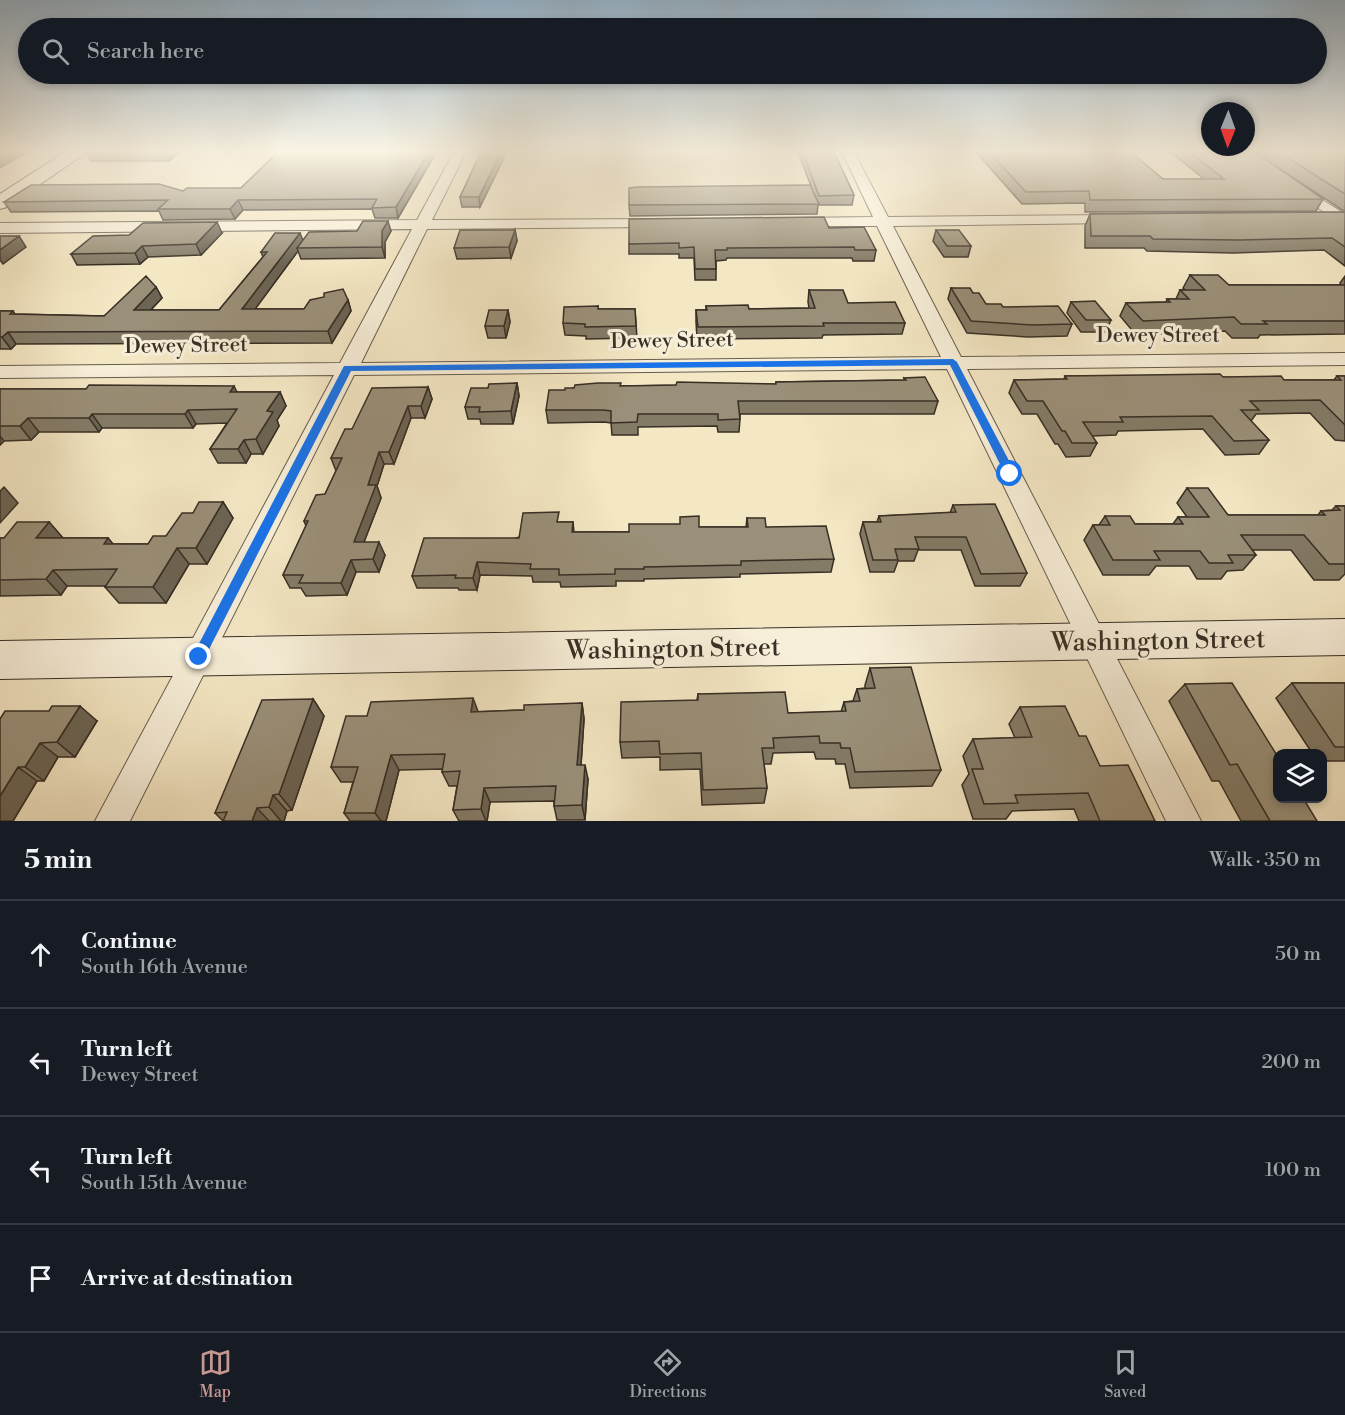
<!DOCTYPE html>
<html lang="en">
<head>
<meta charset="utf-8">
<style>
  body { margin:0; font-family:"Libre Bodoni",serif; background:#20242c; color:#f1f3f6 }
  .controls { position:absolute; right:18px; bottom:18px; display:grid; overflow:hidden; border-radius:12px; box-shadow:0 3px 9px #0003 }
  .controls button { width:54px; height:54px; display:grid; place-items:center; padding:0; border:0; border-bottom:2px solid #363941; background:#171b24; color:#f1f3f6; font:30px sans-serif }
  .compass { position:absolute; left:1201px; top:102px; width:54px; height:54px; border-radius:50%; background:#171b24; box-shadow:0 3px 9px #0003; rotate:181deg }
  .stop { position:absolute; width:18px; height:18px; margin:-14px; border:4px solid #1a73e8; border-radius:50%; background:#fff }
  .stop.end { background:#1a73e8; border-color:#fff; box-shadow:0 2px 6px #0008 }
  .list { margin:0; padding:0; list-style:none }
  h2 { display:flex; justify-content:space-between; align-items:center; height:78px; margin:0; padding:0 24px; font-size:26px }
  h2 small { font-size:20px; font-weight:400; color:#9ea1a6 }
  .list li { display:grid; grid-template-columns:39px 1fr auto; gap:18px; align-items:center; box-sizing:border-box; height:108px; padding:0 24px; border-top:2px solid #363941 }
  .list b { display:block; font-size:22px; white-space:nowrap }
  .list p { margin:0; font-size:20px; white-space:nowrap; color:#9ea1a6 }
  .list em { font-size:20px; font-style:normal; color:#9ea1a6 }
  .icon { flex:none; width:33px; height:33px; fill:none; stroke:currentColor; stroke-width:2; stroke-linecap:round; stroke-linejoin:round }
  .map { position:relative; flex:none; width:1345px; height:821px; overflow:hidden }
  .search { position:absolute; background:#171b24; box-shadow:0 3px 9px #0003; left:18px; right:18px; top:18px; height:66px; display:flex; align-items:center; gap:15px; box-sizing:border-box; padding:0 21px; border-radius:33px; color:#9ea1a6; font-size:22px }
  .sheet { height:510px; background:#171b24 }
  nav { display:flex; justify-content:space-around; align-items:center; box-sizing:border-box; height:84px; border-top:2px solid #363941; background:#171b24; font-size:16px; color:#9ea1a6 }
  nav a { display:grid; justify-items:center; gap:3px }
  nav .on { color:#c59692 }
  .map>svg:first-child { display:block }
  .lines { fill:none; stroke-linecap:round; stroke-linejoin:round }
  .street-casing { stroke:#675d4d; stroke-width:2 }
  .secondary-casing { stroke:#382f25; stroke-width:2 }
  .street { fill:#f8efd9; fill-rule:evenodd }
  .secondary { fill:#f8efd9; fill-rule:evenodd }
  .wall { fill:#847b67; stroke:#382f25; stroke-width:1.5 }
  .shaded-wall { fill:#6c6454; stroke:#382f25; stroke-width:1.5 }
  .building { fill:#9a8f78; stroke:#382f25; stroke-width:1.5 }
  .route { fill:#1a73e8 }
  .labels { text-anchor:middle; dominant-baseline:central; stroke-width:6; stroke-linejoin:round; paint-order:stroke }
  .street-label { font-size:21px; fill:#382f25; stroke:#f8efd9 }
  .near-street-label { font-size:26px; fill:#382f25; stroke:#f8efd9 }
</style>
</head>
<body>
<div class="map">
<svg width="1345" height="821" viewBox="0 0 1345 821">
  <rect width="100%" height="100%" fill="#f4e7c4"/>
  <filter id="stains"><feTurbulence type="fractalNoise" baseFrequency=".00333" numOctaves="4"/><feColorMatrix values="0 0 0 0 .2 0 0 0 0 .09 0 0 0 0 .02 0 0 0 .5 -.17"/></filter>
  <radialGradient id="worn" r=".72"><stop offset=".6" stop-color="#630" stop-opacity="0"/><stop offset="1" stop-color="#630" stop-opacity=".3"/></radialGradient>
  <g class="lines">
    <g class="street-casing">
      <path id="street" d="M455 150H467L432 220 656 219 663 223 656 227 427 229 361 363 941 357 877 226H799L792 222 799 218 873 217 841 150H853L888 217 1115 215 1122 219 1115 223 893 226 961 357 1345 353V365L967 369 1201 821H1166L947 369 354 375 130 821H95L334 375 0 378V366L340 363 412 229 0 233V223L417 220Z
        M1296 184 1345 214V225L1291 191 1289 188Z"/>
    </g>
    <g class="secondary-casing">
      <path id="secondary" d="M68 150H90L7 207 0 209V194Z
        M1345 619V655L0 679V641Z"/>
    </g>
    <use href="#street" class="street"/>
    <use href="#secondary" class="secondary"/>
  </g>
  <path class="wall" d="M182 150 169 161H91L86 151Z
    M280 150H436L437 151 398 218H375L372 209 243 210 235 219 163 220 159 211 11 212 4 202 241 188Z
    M482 150 480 207H462L460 197Z
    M797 150H833L854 195 852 205H818L817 214 630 216 629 205 811 186Z
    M974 150H1128L1163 179H1204L1168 150H1345V212L1270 162 1323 199 1316 211 1085 212V203L1022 204Z
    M1345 212V266L1324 250 1233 253 1147 251 1144 248H1085V226L1090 214Z
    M829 228 876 250 874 261H853L852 258H727L726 260 716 261V280H695L694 258H679V254H629V244Z
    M515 230 517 241 511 258 457 259 454 248Z
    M936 230 971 246 968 257H944L933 241Z
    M391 231 385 242V258L301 259 298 251 255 309H304L348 300 351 311 332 343 16 344 11 349H0V311H13L15 314 104 316 156 287 162 298 151 310H219L263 257 261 252 303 240Z
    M222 233 201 255 148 257 140 264 77 265 71 254Z
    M1190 275 1229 285H1341L1340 283 1345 276V334L1260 335 1258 338H1232L1225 331 1136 335 1120 316 1126 303 1166 302 1167 299H1176L1180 290H1185L1183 288Z
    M951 288 973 293 986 304 1003 307 1072 324 1067 336 1028 337 967 333 948 299Z
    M809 290 905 323 902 334 823 335 822 338 697 339 696 322V310H706V306L749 309 809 308 808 302Z
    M1071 302 1111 320 1106 332H1081L1067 313Z
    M598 306V309H635L637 338 586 339V336L565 335 563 323Z
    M508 310 510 322 506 338H488L485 326Z
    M1065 376 1223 377 1284 380H1334L1337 376H1345V441L1335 440 1310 413 1256 414 1251 421 1269 440 1259 454 1225 455 1203 429 1118 431 1116 435 1092 436 1097 443 1090 456 1066 457 1058 444H1055L1037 414H1022L1009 393 1014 380 1064 379Z
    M904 378 938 401 934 414H740V419L739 432H718L717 426 638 427V435H612L611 423 604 422 548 423 546 410 565 390 574 388 621 386 776 384V382L904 380Z
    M517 383 519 396 513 424H481L480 419H468L465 407 488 388Z
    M428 387 432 399 425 418H411L394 464H384L377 486 381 498 364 542 385 555 379 572H356L347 595 306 596 301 588H290L283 575 306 526 304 521 325 494 336 471 331 458 352 429Z
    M0 389H86L237 392H280L286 406 277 420 279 426 263 454H251L246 463H218L210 449 227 423 196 424 193 428H102L99 432H39L31 440 4 441 0 445Z
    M1187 488 1228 515H1318L1321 511 1332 510 1336 506H1345V574L1339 580H1314L1291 550H1252L1256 555 1243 570 1227 571 1221 579H1197L1189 566H1156L1149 575H1103L1084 540 1093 525H1099L1105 516 1135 524H1173L1178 517H1187L1177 503Z
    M223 502 233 518 207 564H189L166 603H119L105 587 106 586H67L61 595 0 596V538H4L49 522 63 538H108L113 544H148L166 536 193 513Z
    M953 505 1027 573 1020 586H975L961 550H918L914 561H898L894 572H870L860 534 863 522H877L879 516 950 513Z
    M747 518 834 559 831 572 740 574V577L644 579V581H616V586L561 587 560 582H533L532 576 480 575 477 590H459L458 588H417L412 576 560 522H573L574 532H629L699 527H746Z
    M870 668 941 770 932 786 850 788 845 764H836L835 759H816L814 752 773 753 771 764H764L767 788 764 803 702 805 700 769 660 770V757L622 758 620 742 697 700 698 694 788 713 841 712 844 702 853 701 857 689 865 688V685Z
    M1292 683H1345V761H1323V753H1312L1276 698Z
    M1185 684 1317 821H1241L1219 781H1212L1169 701Z
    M313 699 324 716 292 810 287 811 284 821H223L215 813Z
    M582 703 584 719 581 765 588 779 585 820H557L554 806V801L490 802 487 821H459L453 810 457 786H449L442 772 443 769 399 770 386 821H350L344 813 353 782H341L331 767 367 716 524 710Z
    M1020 707 1079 736 1100 766 1155 821H1079L1074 809 1012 811 1006 819H973L962 785 969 774 963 756 973 739 1015 738 1009 724Z
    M0 719 97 721 75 757H58L44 781H37L13 821Z"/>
  <path class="shaded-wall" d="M9 150H28L29 151 0 168V155Z
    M166 150H182L169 161 164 151Z
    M430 150H436L437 151 398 218 396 207Z
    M502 150H508L480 207 479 197Z
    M238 200 243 210 235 219 230 209Z
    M388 221 391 231 385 242V258L382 247V231Z
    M217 222 222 233 201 255 196 244Z
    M515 230 517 241 511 258 509 247Z
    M300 233 304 243 297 248 298 251 247 320 242 309Z
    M19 236 26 247 3 264 0 260V250Z
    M142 246 148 257 140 264 135 253Z
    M156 287 162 298 140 321 134 310Z
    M348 300 351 311 332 343 328 331Z
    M508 310 510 322 506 338 504 326Z
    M8 332 16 344 11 349 2 337Z
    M517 383 519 396 513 424 511 411Z
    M234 386 241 400 230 392Z
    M428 387 432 399 425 418 421 406Z
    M280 392 286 406 277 420 279 426 263 454 256 439 267 411Z
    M408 406 411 418 394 464 389 452Z
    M188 410 196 424 193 428 185 414Z
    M92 414 102 428 99 432 89 418Z
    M28 418 39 432 31 440 20 426Z
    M0 436 4 441 0 445Z
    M244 440 251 454 246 463 238 449Z
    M379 452 384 464 377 486 381 498 359 555 354 542 368 485Z
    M4 487 18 503 0 523V491Z
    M223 502 233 518 207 564 196 548Z
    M49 522 63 538H36Z
    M108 538 121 554 104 544Z
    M379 542 385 555 379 572 373 559Z
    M177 548 189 564 166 603 153 587Z
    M351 560 356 572 347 595 341 583Z
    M477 562 480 575 477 590 473 578Z
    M53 570 67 586 61 595 46 579Z
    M473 698 479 714 471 712Z
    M313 699 324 716 292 810 279 794Z
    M582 703 584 719 580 780 577 765Z
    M80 706 97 721 75 757 57 742Z
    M40 743 58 757 44 781 25 767Z
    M391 755 399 770 386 821H381L375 813Z
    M585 765 588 779 585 820 582 805Z
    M18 767 37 781 13 821H0V796Z
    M484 788 490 802 487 821H486L481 809Z
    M273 795 287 811 284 821H281L269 807Z
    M257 808 269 821H252Z"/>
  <path class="building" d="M0 150H9L0 155Z
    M88 150H166L164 151H86Z
    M280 150H430L396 207 372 208 377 199 238 200 230 209H158L168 200 4 202 31 185 159 184 183 191 187 188H241Z
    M482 150H502L479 197H460Z
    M802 150H833L854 195 819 196Z
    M987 150H1128L1163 179H1224L1187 150H1252L1323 199 1090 200 1089 191 1026 192Z
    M1275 150H1345V194Z
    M810 185 819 204 629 205V188L637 187Z
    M1345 212V247L1332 238 1240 240 1153 239 1150 236H1091L1090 214Z
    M824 217 829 228 864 227 876 250H855L854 247 727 248V250H715L716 269H695L694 247 679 248V243L629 244V219Z
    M363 221H388L382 231V247L297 248 309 232 357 231Z
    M217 222 196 244 142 246 135 253 71 254 93 236 129 235 143 223Z
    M460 230H515L509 247 454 248Z
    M936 230H959L971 246H947Z
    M275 233H300L242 309H304L310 300 324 297V293L343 289 348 300 328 331 8 332 2 337H0V311H13L10 314 104 316 146 276 156 287 134 310H219L267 252H261Z
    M0 236H19L0 250Z
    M1190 275H1218L1229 285H1345V321H1263L1267 324H1241L1234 317 1143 321 1126 303 1170 302 1167 299H1189L1180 290H1205Z
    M951 288H970L973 293H979L986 304H1001L1003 307 1058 306 1072 324 1033 325 971 321Z
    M809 290H843L848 303 895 302 905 323H823L824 326 698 327 696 310H707L706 306 748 305 749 309 815 308Z
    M1095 301 1111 320H1086L1071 302Z
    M598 306V309H635L636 326 585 327V324L563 323 564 307Z
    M489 310H508L504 326H485Z
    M1220 374 1223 377 1281 376 1284 380H1341L1337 376H1345V425L1320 400 1250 401 1259 410H1241L1269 440 1234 441 1212 416 1120 417 1123 422H1083L1097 443H1072L1065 431H1062L1043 401H1027L1014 380 1067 379 1065 376Z
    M925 377 938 401H738L740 419 718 420V414H638L637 422 611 423V411L603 410H546L549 390H565V388H574L575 385 598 383H621L620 386 676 385 677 382 776 384V382L906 380 904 378Z
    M517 383 511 411 479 412 480 407H465L471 388H488L489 384Z
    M89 385 234 386 230 392H280L267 411 273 412 256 439 244 440 238 449H210L237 409 188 410 185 414H92L89 418H28L20 426H0V389H86Z
    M428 387 421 406H408L389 452H379L368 485H376L354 542H379L373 559 351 560 341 583H299L303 575H283L308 521H304L316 495 325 494 342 458H331L345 429H352L372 388Z
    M1187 488H1208L1228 515H1325L1321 511 1340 510 1336 506H1345V564H1329L1304 535H1241L1256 555H1228L1233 563H1209L1200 551H1154L1160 560H1113L1093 525H1110L1105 516H1130L1135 524H1183L1178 517H1209Z
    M199 502H223L196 548H177L153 587H105L117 569 53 570 46 579 0 580V538H4L17 522H49L36 538H108L104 544H148L153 536H166L182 513H193Z
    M995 504 1027 573 981 574 966 537H915L919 549H895L898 560H873L863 522H881L879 516 956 512 953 505Z
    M559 512 557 522H573L572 532H629V524H680V517L699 516V527H748L747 518H765L766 527 826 526 834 559 741 561V565L644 567V569H615V574L559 575V569H530L531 564 477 562 473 578H455L456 575 412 576 424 538H519L523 513Z
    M911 667 941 770 855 772 850 748H841L840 743H820L819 736 773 738 774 748H762L767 788 703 790 701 753 660 754 659 741 620 742 621 702 698 700V694L785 692 788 713 846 711 844 702 860 701 857 689 875 688 870 668Z
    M1232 683 1278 757V798H1303L1317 821H1270L1237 764 1230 765 1185 684Z
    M1292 683H1345V747H1335Z
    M473 698 471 712 524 710V705L582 703 577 765H585L582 805 554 806 556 786 484 788 481 809 453 810 460 771 442 772 445 754 391 755 375 813H344L358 767H331L346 716H367L371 702Z
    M313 699 279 794 273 795 269 807 257 808 252 821H223L227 812 215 813 262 700Z
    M52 706H80L57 742 40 743 25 767H18L0 796V719L5 711H49Z
    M1065 706 1079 736H1086L1100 766 1128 765 1155 821H1100L1088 793 1015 795 1018 803 984 804 972 769H983L973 739 1032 737 1020 707Z"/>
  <linearGradient id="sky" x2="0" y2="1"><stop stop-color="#93afc4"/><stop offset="0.57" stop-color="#faf4e4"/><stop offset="1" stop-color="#faf4e4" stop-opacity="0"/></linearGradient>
  <rect width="1345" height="265" fill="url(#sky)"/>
  <path class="route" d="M953 359 957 362 1016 474 1014 477 1010 478 1005 474 950 365 351 371 203 661 199 663 194 661 192 657 344 366Z"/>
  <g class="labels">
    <g class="street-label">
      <text x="1158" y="336">Dewey Street</text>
      <text transform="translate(672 341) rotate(-1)">Dewey Street</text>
      <text transform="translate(186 346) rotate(-1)">Dewey Street</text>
    </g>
    <g class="near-street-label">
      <text transform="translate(1158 641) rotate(-1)">Washington Street</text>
      <text transform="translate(673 649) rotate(-1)">Washington Street</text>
    </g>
  </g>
  <rect width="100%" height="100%" filter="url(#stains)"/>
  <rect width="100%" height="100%" fill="url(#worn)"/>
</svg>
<div class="controls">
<button><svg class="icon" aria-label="layers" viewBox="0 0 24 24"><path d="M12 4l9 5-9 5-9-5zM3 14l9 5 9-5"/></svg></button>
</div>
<svg class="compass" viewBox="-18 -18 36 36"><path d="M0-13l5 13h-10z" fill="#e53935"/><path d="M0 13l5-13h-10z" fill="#9ea1a6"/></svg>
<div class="stop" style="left:1010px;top:474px"></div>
<div class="stop end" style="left:199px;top:657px"></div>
<div class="search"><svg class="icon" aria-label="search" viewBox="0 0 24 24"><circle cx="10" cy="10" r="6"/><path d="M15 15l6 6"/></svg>Search here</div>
</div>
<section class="sheet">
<h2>5 min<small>Walk · 350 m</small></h2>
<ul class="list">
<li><svg class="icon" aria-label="ahead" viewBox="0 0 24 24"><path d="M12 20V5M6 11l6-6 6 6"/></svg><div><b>Continue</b><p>South 16th Avenue</p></div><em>50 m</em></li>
<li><svg class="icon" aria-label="left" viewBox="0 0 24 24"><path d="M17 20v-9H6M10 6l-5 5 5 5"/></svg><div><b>Turn left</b><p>Dewey Street</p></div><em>200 m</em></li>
<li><svg class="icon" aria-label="left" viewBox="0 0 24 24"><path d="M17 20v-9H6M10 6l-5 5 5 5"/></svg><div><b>Turn left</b><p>South 15th Avenue</p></div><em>100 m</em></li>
<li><svg class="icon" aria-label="arrive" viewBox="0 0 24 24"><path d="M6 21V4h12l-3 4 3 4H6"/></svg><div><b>Arrive at destination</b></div></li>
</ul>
</section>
<nav>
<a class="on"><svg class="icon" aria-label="map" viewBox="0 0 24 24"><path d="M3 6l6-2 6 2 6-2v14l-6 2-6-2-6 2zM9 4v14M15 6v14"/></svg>Map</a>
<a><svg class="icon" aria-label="directions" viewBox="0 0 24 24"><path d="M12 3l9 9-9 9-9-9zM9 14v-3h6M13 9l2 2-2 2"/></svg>Directions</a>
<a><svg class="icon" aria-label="saved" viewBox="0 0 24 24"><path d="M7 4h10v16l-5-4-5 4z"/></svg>Saved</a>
</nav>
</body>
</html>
